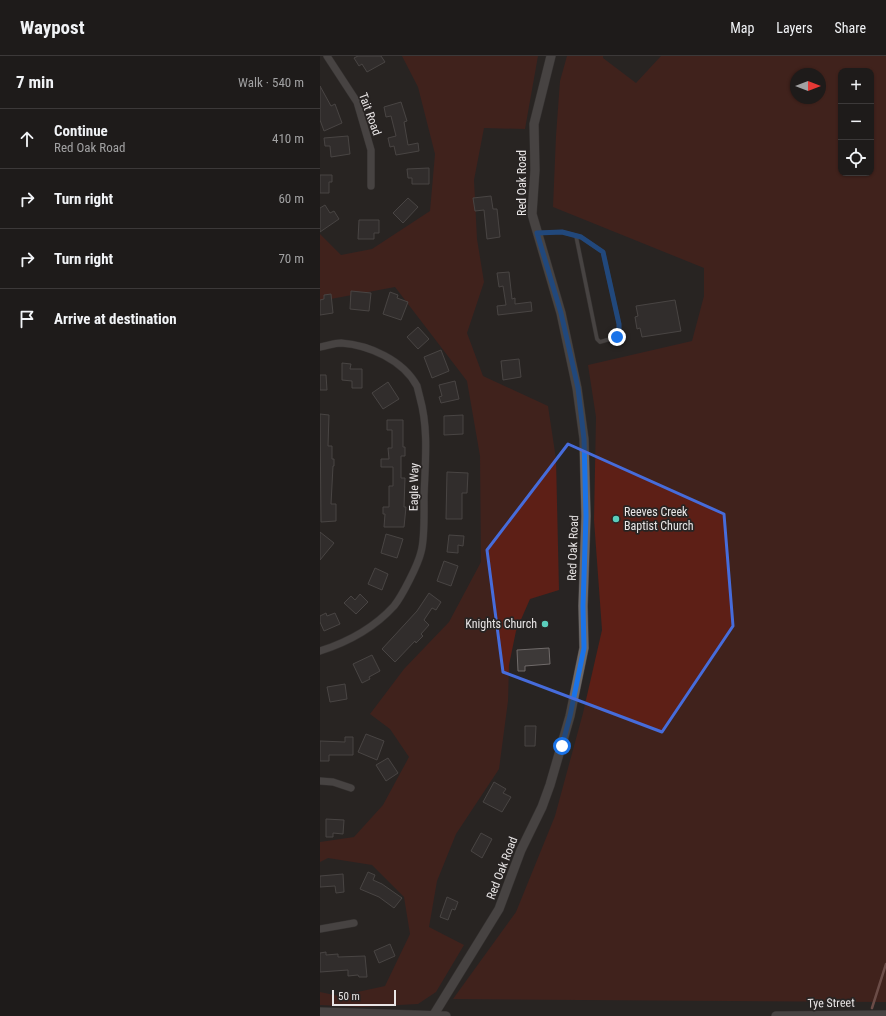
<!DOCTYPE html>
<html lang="en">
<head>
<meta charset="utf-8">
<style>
  body { margin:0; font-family:"Roboto Condensed",sans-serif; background:#2b2827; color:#f1f3f6 }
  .controls { position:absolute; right:12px; top:12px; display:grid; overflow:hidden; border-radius:8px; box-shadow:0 1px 3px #0004 }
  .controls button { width:36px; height:36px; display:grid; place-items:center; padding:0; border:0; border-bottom:1px solid #3c3939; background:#1e1b1a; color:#f1f3f6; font:20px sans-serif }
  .compass { position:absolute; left:470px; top:12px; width:36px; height:36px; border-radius:50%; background:#1e1b1a; box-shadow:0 1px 3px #0004; rotate:90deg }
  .scale { position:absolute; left:12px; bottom:10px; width:64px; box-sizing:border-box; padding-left:4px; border:2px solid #e8e5e5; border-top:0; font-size:11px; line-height:14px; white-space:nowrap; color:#e8e5e5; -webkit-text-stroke:3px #282423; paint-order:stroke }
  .stop { position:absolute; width:12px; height:12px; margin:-9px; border:3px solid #1a73e8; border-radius:50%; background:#fff }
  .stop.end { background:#1a73e8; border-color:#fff; box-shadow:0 1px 4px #0008 }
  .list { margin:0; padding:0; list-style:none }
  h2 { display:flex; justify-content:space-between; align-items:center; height:52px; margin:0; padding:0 16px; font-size:17px }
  h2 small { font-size:13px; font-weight:400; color:#a1a1a2 }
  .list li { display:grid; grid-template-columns:26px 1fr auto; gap:12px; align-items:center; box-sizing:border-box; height:60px; padding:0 16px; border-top:1px solid #3c3939 }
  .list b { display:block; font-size:15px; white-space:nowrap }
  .list p { margin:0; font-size:13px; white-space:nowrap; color:#a1a1a2 }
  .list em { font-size:13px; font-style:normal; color:#a1a1a2 }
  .icon { flex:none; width:22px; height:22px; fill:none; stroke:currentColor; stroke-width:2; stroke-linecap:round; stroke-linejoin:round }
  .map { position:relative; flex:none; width:566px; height:960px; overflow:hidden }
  header { display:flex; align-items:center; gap:24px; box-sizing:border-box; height:56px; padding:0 20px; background:#1e1b1a; border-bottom:1px solid #3c3939 }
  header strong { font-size:19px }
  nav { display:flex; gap:22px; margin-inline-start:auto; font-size:14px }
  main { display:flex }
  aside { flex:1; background:#1e1b1a }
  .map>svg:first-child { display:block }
  .green { fill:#5d1f16; fill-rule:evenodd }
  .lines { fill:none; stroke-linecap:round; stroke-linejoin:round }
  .stream { stroke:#bc7d73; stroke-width:2.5 }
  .building { fill:#3d3938; stroke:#706b6a }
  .service-casing { stroke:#444140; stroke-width:4.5 }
  .minor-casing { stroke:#444140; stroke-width:8 }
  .tertiary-casing { stroke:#444140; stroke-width:10 }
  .service { stroke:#6e6968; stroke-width:3.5 }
  .minor { stroke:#6e6968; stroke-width:7 }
  .tertiary { stroke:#6e6968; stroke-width:9 }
  .route { stroke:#1a73e8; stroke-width:5 }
  .marked { fill:none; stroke:#466cdb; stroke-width:3; stroke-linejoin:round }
  .poi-dot { fill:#5bcebc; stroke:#282423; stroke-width:1.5 }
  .labels { text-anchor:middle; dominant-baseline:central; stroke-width:3.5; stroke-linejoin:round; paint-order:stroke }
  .street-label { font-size:12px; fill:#e8e5e5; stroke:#282423 }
  .poi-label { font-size:12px; fill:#e8e5e5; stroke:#282423; text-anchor:start }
</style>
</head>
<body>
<header>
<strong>Waypost</strong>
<nav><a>Map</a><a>Layers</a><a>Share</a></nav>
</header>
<main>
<aside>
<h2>7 min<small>Walk · 540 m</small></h2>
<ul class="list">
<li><svg class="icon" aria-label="ahead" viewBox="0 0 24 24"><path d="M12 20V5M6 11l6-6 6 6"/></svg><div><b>Continue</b><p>Red Oak Road</p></div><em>410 m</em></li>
<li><svg class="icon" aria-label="right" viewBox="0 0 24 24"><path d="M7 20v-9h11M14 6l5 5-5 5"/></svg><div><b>Turn right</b></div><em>60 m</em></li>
<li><svg class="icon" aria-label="right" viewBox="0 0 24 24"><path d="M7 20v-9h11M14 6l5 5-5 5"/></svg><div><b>Turn right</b></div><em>70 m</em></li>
<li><svg class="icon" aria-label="arrive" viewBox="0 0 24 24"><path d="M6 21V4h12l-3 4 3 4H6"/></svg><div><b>Arrive at destination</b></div></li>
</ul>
</aside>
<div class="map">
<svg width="566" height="960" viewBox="0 0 566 960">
  <rect width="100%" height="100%" fill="#282423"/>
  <path class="green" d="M82 0H218L205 73 164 72 154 124 157 183 164 226 147 277 163 320 228 350 236 403 239 534 210 543 196 575 189 609 188 645 179 713 136 778 117 825 109 871 144 889 116 936 98 948 41 951 0 949V936L19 940 65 930 90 878 84 841 52 809 8 802 0 806V786L34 781 63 749 89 701 70 673 50 658 84 613 129 566 161 506 160 400 147 325 75 231 0 245V178L21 199 52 193 110 155 115 98 98 31Z
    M247 0H283V2L316 27 341 0H566V946L133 943 196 856 235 760 263 657 282 574 274 464 276 361 268 309 372 285 384 240V212L233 151 236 80 240 25ZM521 15H551V117H521ZM476 18H500V42H476Z"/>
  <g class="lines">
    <path class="stream" d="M552 952 566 908"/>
  </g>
  <path class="building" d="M38 0H61L65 6 47 16 42 8 39 10 34 2Z
    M0 30 11 50 15 48 22 67 4 75 0 64Z
    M81 46 87 65 84 66 88 89 98 87 99 95 76 99 74 90 70 91 68 82 76 80 71 60 66 61 64 51Z
    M28 80 30 98 11 101 10 90H5L4 82Z
    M109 112V128H92V122H88L87 113Z
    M0 119H12V126H9V137H0Z
    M171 140 173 153H177L180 181 167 183 164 154 155 155 153 142Z
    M88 142 98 151 83 167 73 157Z
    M5 149 10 157 14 155 19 163 0 176V152Z
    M39 164H59V177H54V183H38Z
    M189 216 192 243 195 242V248L211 246 212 255 178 259 177 250 186 249 183 230 179 231 177 217Z
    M31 235 51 237 49 255 30 253Z
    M70 236 78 239 77 242 88 246 81 264 63 258Z
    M11 238 13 257 0 259V244L4 243V239Z
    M355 244 361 275 322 281 320 272 317 273 315 261 318 260 316 250Z
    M98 271 109 283 98 293 87 281Z
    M121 294 129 315 112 322 104 301Z
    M199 303 201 321 183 324 181 305Z
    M22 307 31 308 30 313H42V332H32V325L22 324Z
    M0 319H6L7 334H0Z
    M135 325 139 343 121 347 119 341 122 340 119 329Z
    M68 326 79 343 63 353 52 337Z
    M0 358 9 359 8 390H12V403H14V410H13L11 448H16V465L1 466Z
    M143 359V378L124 379V360Z
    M67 364H83V391H85V400H81V422H85L84 451H86L84 471H64L65 458H63V451H69V430H73V411H61V403H69L68 392H72V374H67Z
    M127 416 148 417 147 437H142V463H126Z
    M0 476 14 487 0 504Z
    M66 478 83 483 77 502 61 497Z
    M129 479 144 480 143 490 138 489V497L127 496Z
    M124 505 138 510 131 530 117 525Z
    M55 512 68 518 62 534 48 528Z
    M109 537 121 546 116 554 112 552 104 564 109 569 101 578 103 580 96 587 95 585 75 606 62 593 97 555Z
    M40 538 48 546 36 558 24 547 31 540 35 544Z
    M6 557 7 560 15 557 20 568 4 575 0 566V560Z
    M229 592 230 608 205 610V615H198L197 594Z
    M52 599 60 615 49 621 50 623 42 627 33 608Z
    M25 628 27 643 10 646 7 631Z
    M205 670H216L215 690H205Z
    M46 678 64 685 57 704 38 696Z
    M25 681H33V699H9V705H0V685L25 686Z
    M68 702 78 717 66 725 56 709Z
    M174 726 186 733 183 737 191 741 182 756 163 746Z
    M6 763 24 764 23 778 13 777V781H6Z
    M161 777 172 783 162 802 151 795Z
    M48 816 55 819 53 824 62 828 82 842 74 852 59 841 40 833Z
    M23 818 24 836 16 837 15 830 0 831V820Z
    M127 841 138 846 135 854 132 853 128 864 120 861Z
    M70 888 75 900 59 907 54 895Z
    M6 896V899L18 898V901L45 900 47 921H39L38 919 28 920V914L0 916V897Z"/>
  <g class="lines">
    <g class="service-casing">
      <path id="service" d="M218 177 242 176 261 181 283 196 299 268V277L297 281 280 286 277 283 256 180"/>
    </g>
    <g class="minor-casing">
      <path id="minor" d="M7 0 37 46 51 94V130
        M0 291C7 290 14 287 21 287 49 289 83 304 97 330 98 334 99 338 100 342 109 374 105 408 104 441 104 456 105 482 101 496 98 509 82 540 74 550 54 572 28 586 0 595
        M0 725 13 726 31 732
        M0 873 34 867"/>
    </g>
    <g class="tertiary-casing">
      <path id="tertiary" d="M0 956 126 960
        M113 960 179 853 201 794 222 751 230 729 250 660 264 592 263 550 266 460 264 383 257 332 241 257 212 158 215 114 214 68 231 0
        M456 960 566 959"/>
    </g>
    <use href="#service" class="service"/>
    <use href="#minor" class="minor"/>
    <use href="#tertiary" class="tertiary"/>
  </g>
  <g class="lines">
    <path class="route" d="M242 690 250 660 264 592 263 550 266 460 264 383 258 332 241 257 217 177 242 176 261 181 283 196 299 268V277L297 281"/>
  </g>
  <path d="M0 0H566V960H0ZM248 388 404 458 413 570 342 676 183 616 167 494Z" fill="#282423" fill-opacity=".55" fill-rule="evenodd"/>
  <path class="marked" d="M248 388 404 458 413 570 342 676 183 616 167 494Z"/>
  <g class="poi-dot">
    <circle cx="296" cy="463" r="4"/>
    <circle cx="225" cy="568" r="4"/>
  </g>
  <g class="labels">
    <g class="street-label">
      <text transform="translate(50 58) rotate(70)">Tait Road</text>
      <text transform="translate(202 127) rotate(-90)">Red Oak Road</text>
      <text transform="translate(94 431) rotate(-89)">Eagle Way</text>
      <text transform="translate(253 492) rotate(-88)">Red Oak Road</text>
      <text transform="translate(182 812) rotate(-69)">Red Oak Road</text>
      <text transform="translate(511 947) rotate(-1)">Tye Street</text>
    </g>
    <g class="poi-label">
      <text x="304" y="456">Reeves Creek<tspan x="304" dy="14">Baptist Church</tspan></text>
      <text x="217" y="568" text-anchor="end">Knights Church</text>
    </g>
  </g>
</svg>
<div class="controls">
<button>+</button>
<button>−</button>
<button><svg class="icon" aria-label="locate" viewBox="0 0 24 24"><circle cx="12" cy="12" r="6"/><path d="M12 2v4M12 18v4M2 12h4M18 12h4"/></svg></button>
</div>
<svg class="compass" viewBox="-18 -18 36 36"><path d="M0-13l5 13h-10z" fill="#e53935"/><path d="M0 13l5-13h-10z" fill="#a1a1a2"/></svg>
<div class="scale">50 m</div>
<div class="stop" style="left:242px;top:690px"></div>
<div class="stop end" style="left:297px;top:281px"></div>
</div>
</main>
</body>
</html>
